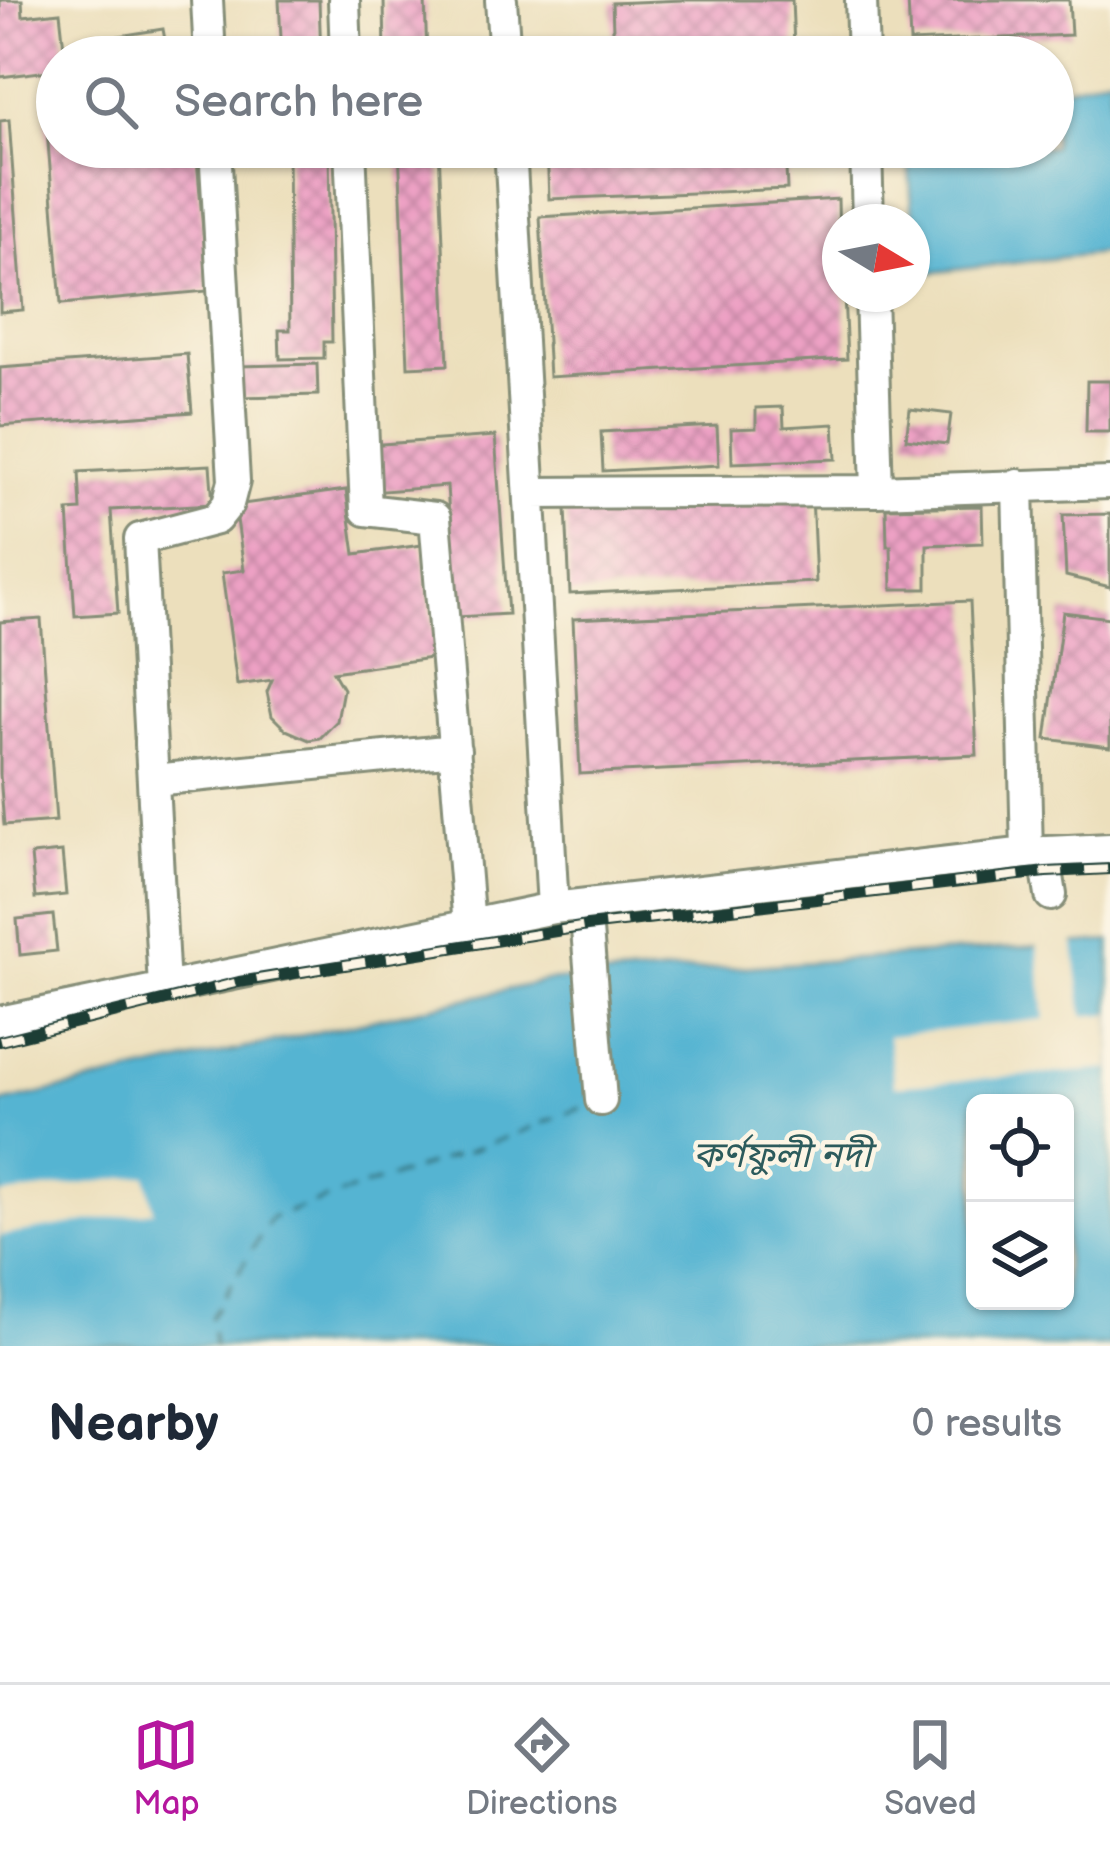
<!DOCTYPE html>
<html lang="en">
<head>
<meta charset="utf-8">
<style>
  body { margin:0; font-family:"Balsamiq Sans","Noto Sans Bengali",sans-serif; background:#f2f2f3; color:#1f2937 }
  .controls { position:absolute; right:36px; bottom:36px; display:grid; overflow:hidden; border-radius:18px; box-shadow:0 3px 9px #0004 }
  .controls button { width:108px; height:108px; display:grid; place-items:center; padding:0; border:0; border-bottom:3px solid #e0e1e3; background:#fff; color:#1f2937; font:60px sans-serif }
  .compass { position:absolute; left:822px; top:204px; width:108px; height:108px; border-radius:50%; background:#fff; box-shadow:0 3px 9px #0004; rotate:100deg }
  .list { margin:0; padding:0; list-style:none }
  h2 { display:flex; justify-content:space-between; align-items:center; height:156px; margin:0; padding:0 48px; font-size:51px }
  h2 small { font-size:39px; font-weight:400; color:#747a83 }
  .icon { flex:none; width:66px; height:66px; fill:none; stroke:currentColor; stroke-width:2; stroke-linecap:round; stroke-linejoin:round }
  .map { position:relative; flex:none; width:1110px; height:1346px; overflow:hidden }
  .search { position:absolute; background:#fff; box-shadow:0 3px 9px #0004; left:36px; right:36px; top:36px; height:132px; display:flex; align-items:center; gap:30px; box-sizing:border-box; padding:0 42px; border-radius:66px; color:#747a83; font-size:45px }
  .sheet { height:336px; background:#fff }
  nav { display:flex; justify-content:space-around; align-items:center; box-sizing:border-box; height:168px; border-top:3px solid #e0e1e3; background:#fff; font-size:33px; color:#747a83 }
  nav a { display:grid; justify-items:center; gap:6px }
  nav .on { color:#b5179e }
  .map>svg:first-child { display:block }
  .water { fill:#54b4d2; stroke:#3a7883; stroke-width:3; fill-rule:evenodd }
  .pier { fill:#ecdfbc }
  .lines { fill:none; stroke-linecap:round; stroke-linejoin:round }
  .ferry { stroke:#2c5b5c; stroke-width:3; stroke-dasharray:15 12; stroke-linecap:butt }
  .building { fill:url(#building-cross-hatch) }
  .minor-casing { stroke:#868e78; stroke-width:36 }
  .minor { stroke:#fff; stroke-width:30 }
  .rail-casing { stroke:#1f3d34; stroke-width:12 }
  .rail { stroke:#fcf5e5; stroke-width:8; stroke-dasharray:22; stroke-linecap:butt }
  .labels { text-anchor:middle; dominant-baseline:central; stroke-width:9; stroke-linejoin:round; paint-order:stroke }
  .water-label { font-size:36px; font-style:italic; fill:#2c5b5c; stroke:#fcf5e5 }
</style>
</head>
<body>
<div class="map">
<svg width="1110" height="1346" viewBox="0 0 1110 1346">
  <defs>
    <pattern id="building-cross-hatch" width="8" height="8" patternUnits="userSpaceOnUse" patternTransform="scale(3)"><rect width="8" height="8" fill="#eda1c4"/><path d="M0 0l8 8M0 8l8-8" fill="none" stroke="#bf84a0"/></pattern>
  </defs>
  <rect width="100%" height="100%" fill="#fcf5e5"/>
  <filter id="ink" filterUnits="userSpaceOnUse"><feTurbulence type="fractalNoise" baseFrequency=".00833" numOctaves="2"/><feDisplacementMap in="SourceGraphic" scale="24" xChannelSelector="R" yChannelSelector="G"/><feConvolveMatrix kernelMatrix="1 2 1 2 8 2 1 2 1" color-interpolation-filters="sRGB"/></filter>
  <filter id="wash" filterUnits="userSpaceOnUse"><feTurbulence type="fractalNoise" baseFrequency=".004" numOctaves="4" result="noise"/><feDisplacementMap in="SourceGraphic" scale="48" xChannelSelector="R" yChannelSelector="G"/><feGaussianBlur stdDeviation="2.7" result="paint"/><feColorMatrix in="noise" values="0 0 0 0 0 0 0 0 0 0 0 0 0 0 0 0 0 1.4 0 .05"/><feComposite in="paint" operator="in"/></filter>
  <g filter="url(#wash)">
    <rect width="100%" height="100%" fill="#ecdfbc"/>
    <path class="water" d="M1110 75V252L918 274 907 147H1053V91Z
      M1110 941V1346H0V1103L546 981ZM975 1103H1065V1301H975Z"/>
    <path class="pier" d="M1073 938 1083 1016 1110 1014V1069L894 1086 888 1036 1045 1019 1037 941Z
      M146 1175 154 1211 0 1236V1195Z"/>
    <g class="lines">
      <path class="ferry" d="M214 1346 211 1318 271 1218 481 1147 589 1105"/>
    </g>
    <g id="blocks">
      <path class="building" d="M0 0H22L23 16 60 12 65 57H57V70L0 77Z
        M279 0H319L321 57H282Z
        M384 0H425L427 57H385Z
        M683 0H792L794 47 732 49V57H614L612 3Z
        M908 0H1069L1071 35 910 42Z
        M163 29 168 57H116L113 37Z
        M57 117V147H196L208 291 61 304 46 118Z
        M9 120 23 310 0 312V121Z
        M399 147H439L448 365 408 367Z
        M547 147H785L787 189 549 199Z
        M288 152H329L332 342H324V358L280 359 279 330H290Z
        M838 199 840 294H844L847 359 549 377 540 217Z
        M187 354 192 412 0 426V368Z
        M317 364 318 395 238 397 237 366Z
        M1087 381H1110V432H1086Z
        M783 407 784 427 834 424 836 459 732 463 731 429 756 428V408Z
        M910 409 951 414 947 444 906 439Z
        M717 426 719 465 603 471 601 432Z
        M495 436 508 614 456 617 447 486 371 492 368 445Z
        M210 465 213 504 111 510 118 613 75 616 68 511 81 510 79 472Z
        M346 490 355 554 422 545 438 657 333 672 343 689 337 721 320 738 309 740 286 730 272 716 267 692 272 680 237 685 222 573 244 570 235 505Z
        M812 496 816 582 570 594 566 508Z
        M982 506 983 543 927 545V589H892L891 546H887L886 508Z
        M1110 514V587L1066 576 1063 515Z
        M970 601 977 755 580 774 573 619Z
        M1063 612 1110 618V747L1046 739Z
        M41 619 56 821 4 825 0 775V622Z
        M62 852 66 895 35 898 31 855Z
        M53 915 57 951 20 955 17 919Z"/>
    </g>
  </g>
  <g filter="url(#ink)">
    <use href="#blocks" fill-opacity="0" stroke="#868e78" stroke-width="3"/>
    <g class="lines">
      <g class="minor-casing">
        <path id="minor" d="M207 0 210 57
          M344 0 346 57
          M501 0 505 57
          M861 0 863 57
          M350 147 366 510 435 518 469 926
          M510 147 553 908
          M866 147 868 222
          M871 294 877 491
          M1018 485 1027 853
          M530 493 877 491 1110 483
          M154 780 455 750
          M1044 852 1051 895
          M585 905 601 1100
          M164 988 140 539 216 519 228 504 234 481 215 147
          M0 1022 553 908 1027 853 1110 849"/>
      </g>
      <use href="#minor" class="minor"/>
      <g class="rail-casing">
        <path id="rail" d="M0 1041 239 982 587 926 1046 872 1110 869"/>
      </g>
      <use href="#rail" class="rail"/>
    </g>
  </g>
  <g class="labels">
    <g class="water-label">
      <text x="782" y="1156">কর্ণফুলী নদী</text>
    </g>
  </g>
</svg>
<div class="controls">
<button><svg class="icon" aria-label="locate" viewBox="0 0 24 24"><circle cx="12" cy="12" r="6"/><path d="M12 2v4M12 18v4M2 12h4M18 12h4"/></svg></button>
<button><svg class="icon" aria-label="layers" viewBox="0 0 24 24"><path d="M12 4l9 5-9 5-9-5zM3 14l9 5 9-5"/></svg></button>
</div>
<svg class="compass" viewBox="-18 -18 36 36"><path d="M0-13l5 13h-10z" fill="#e53935"/><path d="M0 13l5-13h-10z" fill="#747a83"/></svg>
<div class="search"><svg class="icon" aria-label="search" viewBox="0 0 24 24"><circle cx="10" cy="10" r="6"/><path d="M15 15l6 6"/></svg>Search here</div>
</div>
<section class="sheet">
<h2>Nearby<small>0 results</small></h2>
<ul class="list">
</ul>
</section>
<nav>
<a class="on"><svg class="icon" aria-label="map" viewBox="0 0 24 24"><path d="M3 6l6-2 6 2 6-2v14l-6 2-6-2-6 2zM9 4v14M15 6v14"/></svg>Map</a>
<a><svg class="icon" aria-label="directions" viewBox="0 0 24 24"><path d="M12 3l9 9-9 9-9-9zM9 14v-3h6M13 9l2 2-2 2"/></svg>Directions</a>
<a><svg class="icon" aria-label="saved" viewBox="0 0 24 24"><path d="M7 4h10v16l-5-4-5 4z"/></svg>Saved</a>
</nav>
</body>
</html>
